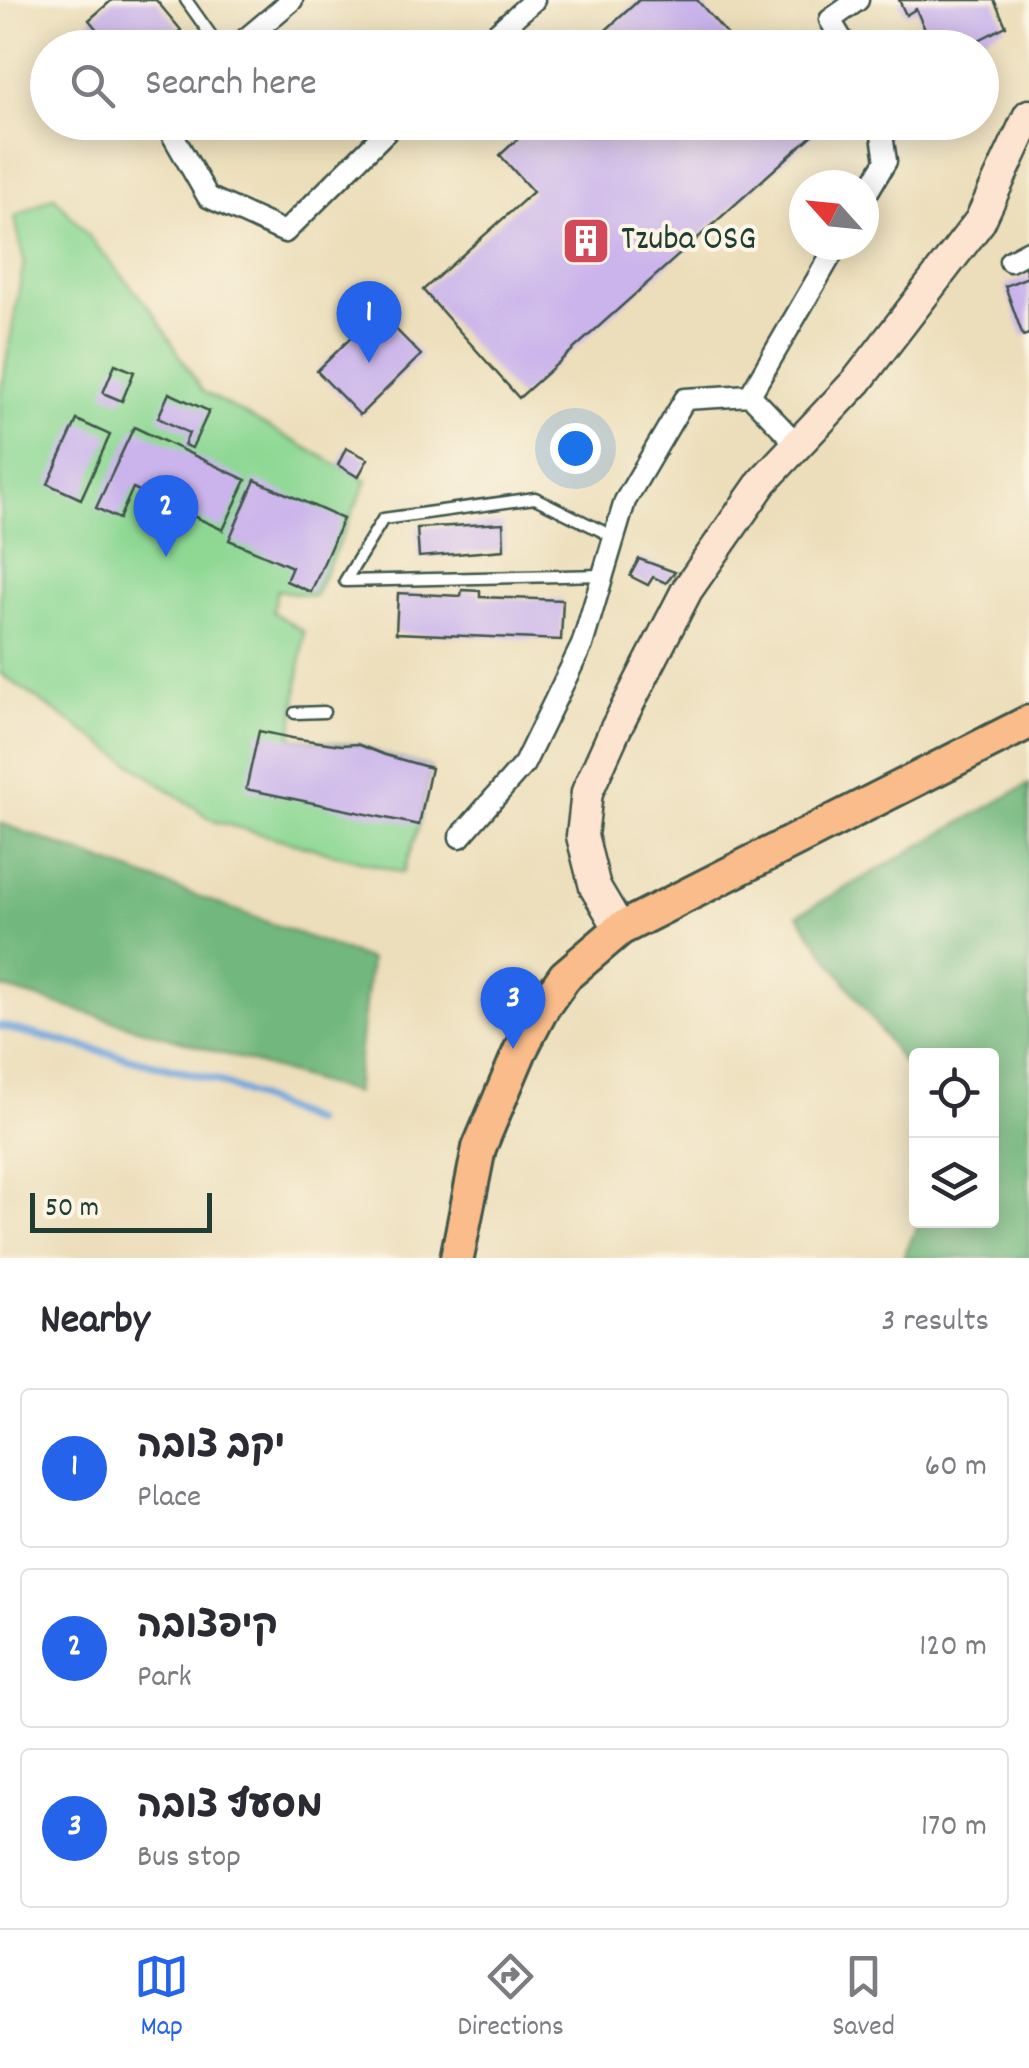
<!DOCTYPE html>
<html lang="en">
<head>
<meta charset="utf-8">
<style>
  body { margin:0; font-family:Dekko,"Playpen Sans Hebrew",sans-serif; background:#f2f2f3; color:#2b2b33 }
  .controls { position:absolute; right:30px; bottom:30px; display:grid; overflow:hidden; border-radius:10px; box-shadow:0 5px 25px #0003 }
  .controls button { width:90px; height:90px; display:grid; place-items:center; padding:0; border:0; border-bottom:2px solid #e1e1e2; background:#fff; color:#2b2b33; font:50px sans-serif }
  .compass { position:absolute; left:789px; top:170px; width:90px; height:90px; border-radius:50%; background:#fff; box-shadow:0 5px 25px #0003; rotate:297deg }
  .scale { position:absolute; left:30px; bottom:25px; width:182px; box-sizing:border-box; padding-left:10px; border:5px solid #1f3d34; border-top:0; font-size:28px; line-height:35px; white-space:nowrap; color:#1f3d34; -webkit-text-stroke:8px #fcf5e5; paint-order:stroke }
  .you { position:absolute; left:575px; top:448px; width:35px; height:35px; margin:-25px; border:8px solid #fff; border-radius:50%; background:#1a73e8; box-shadow:0 0 0 15px #1a73e833 }
  .badge { display:grid; place-items:center; width:65px; height:65px; border-radius:50%; background:#2563eb; color:#fff; font-size:32px; font-weight:700 }
  .pin { position:absolute; translate:-50% -82px; filter:drop-shadow(0 2px 5px #0008) }
  .pin::after { content:''; position:absolute; top:52px; width:35px; height:30px; background:inherit; clip-path:polygon(0 0,100% 0,50% 100%) }
  .list { margin:0; padding:0; list-style:none }
  h2 { display:flex; justify-content:space-between; align-items:center; height:130px; margin:0; padding:0 40px; font-size:42px }
  h2 small { font-size:32px; font-weight:400; color:#7c7c81 }
  .list li { display:grid; grid-template-columns:65px 1fr auto; gap:30px; align-items:center; box-sizing:border-box; height:160px; margin:0 20px 20px; padding:0 20px; border:2px solid #e1e1e2; border-radius:10px }
  .list b { display:block; font-size:38px; white-space:nowrap }
  .list p { margin:0; font-size:32px; white-space:nowrap; color:#7c7c81 }
  .list em { font-size:32px; font-style:normal; color:#7c7c81 }
  .icon { flex:none; width:55px; height:55px; fill:none; stroke:currentColor; stroke-width:2; stroke-linecap:round; stroke-linejoin:round }
  .map { position:relative; flex:none; width:1029px; height:1258px; overflow:hidden }
  .search { position:absolute; background:#fff; box-shadow:0 5px 25px #0003; left:30px; right:30px; top:30px; height:110px; display:flex; align-items:center; gap:25px; box-sizing:border-box; padding:0 35px; border-radius:55px; color:#7c7c81; font-size:38px }
  .sheet { height:670px; background:#fff }
  nav { display:flex; justify-content:space-around; align-items:center; box-sizing:border-box; height:140px; border-top:2px solid #e1e1e2; background:#fff; font-size:28px; color:#7c7c81 }
  nav a { display:grid; justify-items:center; gap:5px }
  nav .on { color:#2563eb }
  .map>svg:first-child { display:block }
  .green { fill:#8ed894; stroke:#568a64; stroke-width:2.5 }
  .forest { fill:#72b87e; stroke:#487a59; stroke-width:2.5 }
  .lines { fill:none; stroke-linecap:round; stroke-linejoin:round }
  .stream { stroke:#6da2da; stroke-width:8 }
  .building { fill:#cab4eb }
  .lane-casing { stroke:#3e5548; stroke-width:15 }
  .street-casing { stroke:#3e5548; stroke-width:25 }
  .secondary-casing { stroke:#3e5548; stroke-width:35 }
  .primary-casing { stroke:#3e5548; stroke-width:38 }
  .lane { stroke:#fff; stroke-width:10 }
  .street { stroke:#fff; stroke-width:20 }
  .secondary { stroke:#fde4d0; stroke-width:30 }
  .primary { stroke:#f9bc8a; stroke-width:32 }
  .labels { text-anchor:middle; dominant-baseline:central; stroke-width:8; stroke-linejoin:round; paint-order:stroke }
  .poi-label { font-size:35px; fill:#1f3d34; stroke:#fcf5e5; text-anchor:start }
</style>
</head>
<body>
<div class="map">
<svg width="1029" height="1258" viewBox="0 0 1029 1258">
  <rect width="100%" height="100%" fill="#fcf5e5"/>
  <filter id="ink" filterUnits="userSpaceOnUse"><feTurbulence type="fractalNoise" baseFrequency=".01" numOctaves="2"/><feDisplacementMap in="SourceGraphic" scale="20" xChannelSelector="R" yChannelSelector="G"/><feConvolveMatrix kernelMatrix="1 2 1 2 8 2 1 2 1" color-interpolation-filters="sRGB"/></filter>
  <filter id="wash" filterUnits="userSpaceOnUse"><feTurbulence type="fractalNoise" baseFrequency=".0048" numOctaves="4" result="noise"/><feDisplacementMap in="SourceGraphic" scale="40" xChannelSelector="R" yChannelSelector="G"/><feGaussianBlur stdDeviation="2.25" result="paint"/><feColorMatrix in="noise" values="0 0 0 0 0 0 0 0 0 0 0 0 0 0 0 0 0 1.4 0 .05"/><feComposite in="paint" operator="in"/></filter>
  <g filter="url(#wash)">
    <rect width="100%" height="100%" fill="#ecdeba"/>
    <path class="green" d="M54 196 153 312 202 391 367 481 314 596 277 590 273 612 304 632 292 738 341 744H357L385 755 431 768 419 825 403 873 214 821 0 673V397L24 262 15 217Z"/>
    <path class="forest" d="M1029 784V1258H903L920 1221 992 1220V1056H916V1081L798 915Z
      M0 823 370 960 355 1093 0 987Z"/>
    <g class="lines">
      <path class="stream" d="M0 1026 216 1080 313 1122"/>
    </g>
    <g id="blocks">
      <path class="building" d="M112 0H156L181 30 160 48H112L89 20Z
        M639 0H697L739 48H586Z
        M899 0H994L1006 26 963 48H933L916 9 906 15Z
        M536 122H805L815 133 519 398 423 290 533 192 500 155Z
        M1029 256V334L1023 336 1005 286 1028 277 1022 259Z
        M378 311 421 355 360 415 317 371Z
        M115 364 134 372 122 401 103 393Z
        M169 393 209 411 192 448 184 445 189 433 158 418Z
        M77 420 110 435 81 499 48 484Z
        M134 427 246 480 223 530 133 488 119 519 96 508Z
        M346 448 368 459 358 477 338 465Z
        M255 480 343 519 311 592 286 581 292 567 229 540Z
        M503 523 504 550 419 557 417 528Z
        M639 559 675 572 666 583 653 577 648 585 630 576Z
        M462 590 480 591V597L563 600 561 640 396 633 398 593 461 596Z
        M259 731 292 738 341 745 357 744 385 755 431 768 419 825 246 789Z"/>
    </g>
  </g>
  <g filter="url(#ink)">
    <use href="#blocks" fill-opacity="0" stroke="#3e5548" stroke-width="2.5"/>
    <g class="lines">
      <g class="lane-casing">
        <path id="lane" d="M186 0 220 48
          M345 581 383 519 535 498 614 537
          M345 581 603 575
          M295 713 324 712"/>
      </g>
      <g class="street-casing">
        <path id="street" d="M235 48 292 0
          M480 48 534 0
          M847 48 830 20 858 0
          M165 122 208 197 285 232 396 122
          M864 198 886 161 880 122
          M1010 261 1029 251
          M750 395 796 443
          M460 837 524 764 582 645 625 501 685 399 750 395 837 245"/>
      </g>
      <g class="secondary-casing">
        <path id="secondary" d="M620 929 595 887 582 836 587 792 614 732 687 590 763 481 857 381 980 221 1029 115"/>
      </g>
      <g class="primary-casing">
        <path id="primary" d="M457 1258 479 1148 520 1051 543 1007 565 976 620 929 1029 722"/>
      </g>
      <use href="#lane" class="lane"/>
      <use href="#street" class="street"/>
      <use href="#secondary" class="secondary"/>
      <use href="#primary" class="primary"/>
    </g>
  </g>
  <defs>
    <g id="building-square" transform="scale(2.5)"><rect x="-9" y="-9" width="18" height="18" rx="4" fill="#d1495b" stroke="#fcf5e5"/><path d="M-4-6H4V6H1V3H-1V6H-4ZM-2.5-4.3h1.7v1.8h-1.7ZM.8-4.3h1.7v1.8H.8ZM-2.5-1h1.7V.8h-1.7ZM.8-1h1.7V.8H.8Z" fill="#fff"/></g>
  </defs>
  <g fill-rule="evenodd">
    <use href="#building-square" x="586" y="241"/>
  </g>
  <g class="labels">
    <g class="poi-label">
      <text x="621" y="241">Tzuba OSG</text>
    </g>
  </g>
</svg>
<div class="controls">
<button><svg class="icon" aria-label="locate" viewBox="0 0 24 24"><circle cx="12" cy="12" r="6"/><path d="M12 2v4M12 18v4M2 12h4M18 12h4"/></svg></button>
<button><svg class="icon" aria-label="layers" viewBox="0 0 24 24"><path d="M12 4l9 5-9 5-9-5zM3 14l9 5 9-5"/></svg></button>
</div>
<svg class="compass" viewBox="-18 -18 36 36"><path d="M0-13l5 13h-10z" fill="#e53935"/><path d="M0 13l5-13h-10z" fill="#7c7c81"/></svg>
<div class="scale">50 m</div>
<div class="you"></div>
<div class="pin badge" style="left:369px;top:363px">1</div>
<div class="pin badge" style="left:166px;top:557px">2</div>
<div class="pin badge" style="left:513px;top:1049px">3</div>
<div class="search"><svg class="icon" aria-label="search" viewBox="0 0 24 24"><circle cx="10" cy="10" r="6"/><path d="M15 15l6 6"/></svg>Search here</div>
</div>
<section class="sheet">
<h2>Nearby<small>3 results</small></h2>
<ul class="list">
<li><span class="badge">1</span><div><b>יקב צובה</b><p>Place</p></div><em>60 m</em></li>
<li><span class="badge">2</span><div><b>קיפצובה</b><p>Park</p></div><em>120 m</em></li>
<li><span class="badge">3</span><div><b>מסעף צובה</b><p>Bus stop</p></div><em>170 m</em></li>
</ul>
</section>
<nav>
<a class="on"><svg class="icon" aria-label="map" viewBox="0 0 24 24"><path d="M3 6l6-2 6 2 6-2v14l-6 2-6-2-6 2zM9 4v14M15 6v14"/></svg>Map</a>
<a><svg class="icon" aria-label="directions" viewBox="0 0 24 24"><path d="M12 3l9 9-9 9-9-9zM9 14v-3h6M13 9l2 2-2 2"/></svg>Directions</a>
<a><svg class="icon" aria-label="saved" viewBox="0 0 24 24"><path d="M7 4h10v16l-5-4-5 4z"/></svg>Saved</a>
</nav>
</body>
</html>
